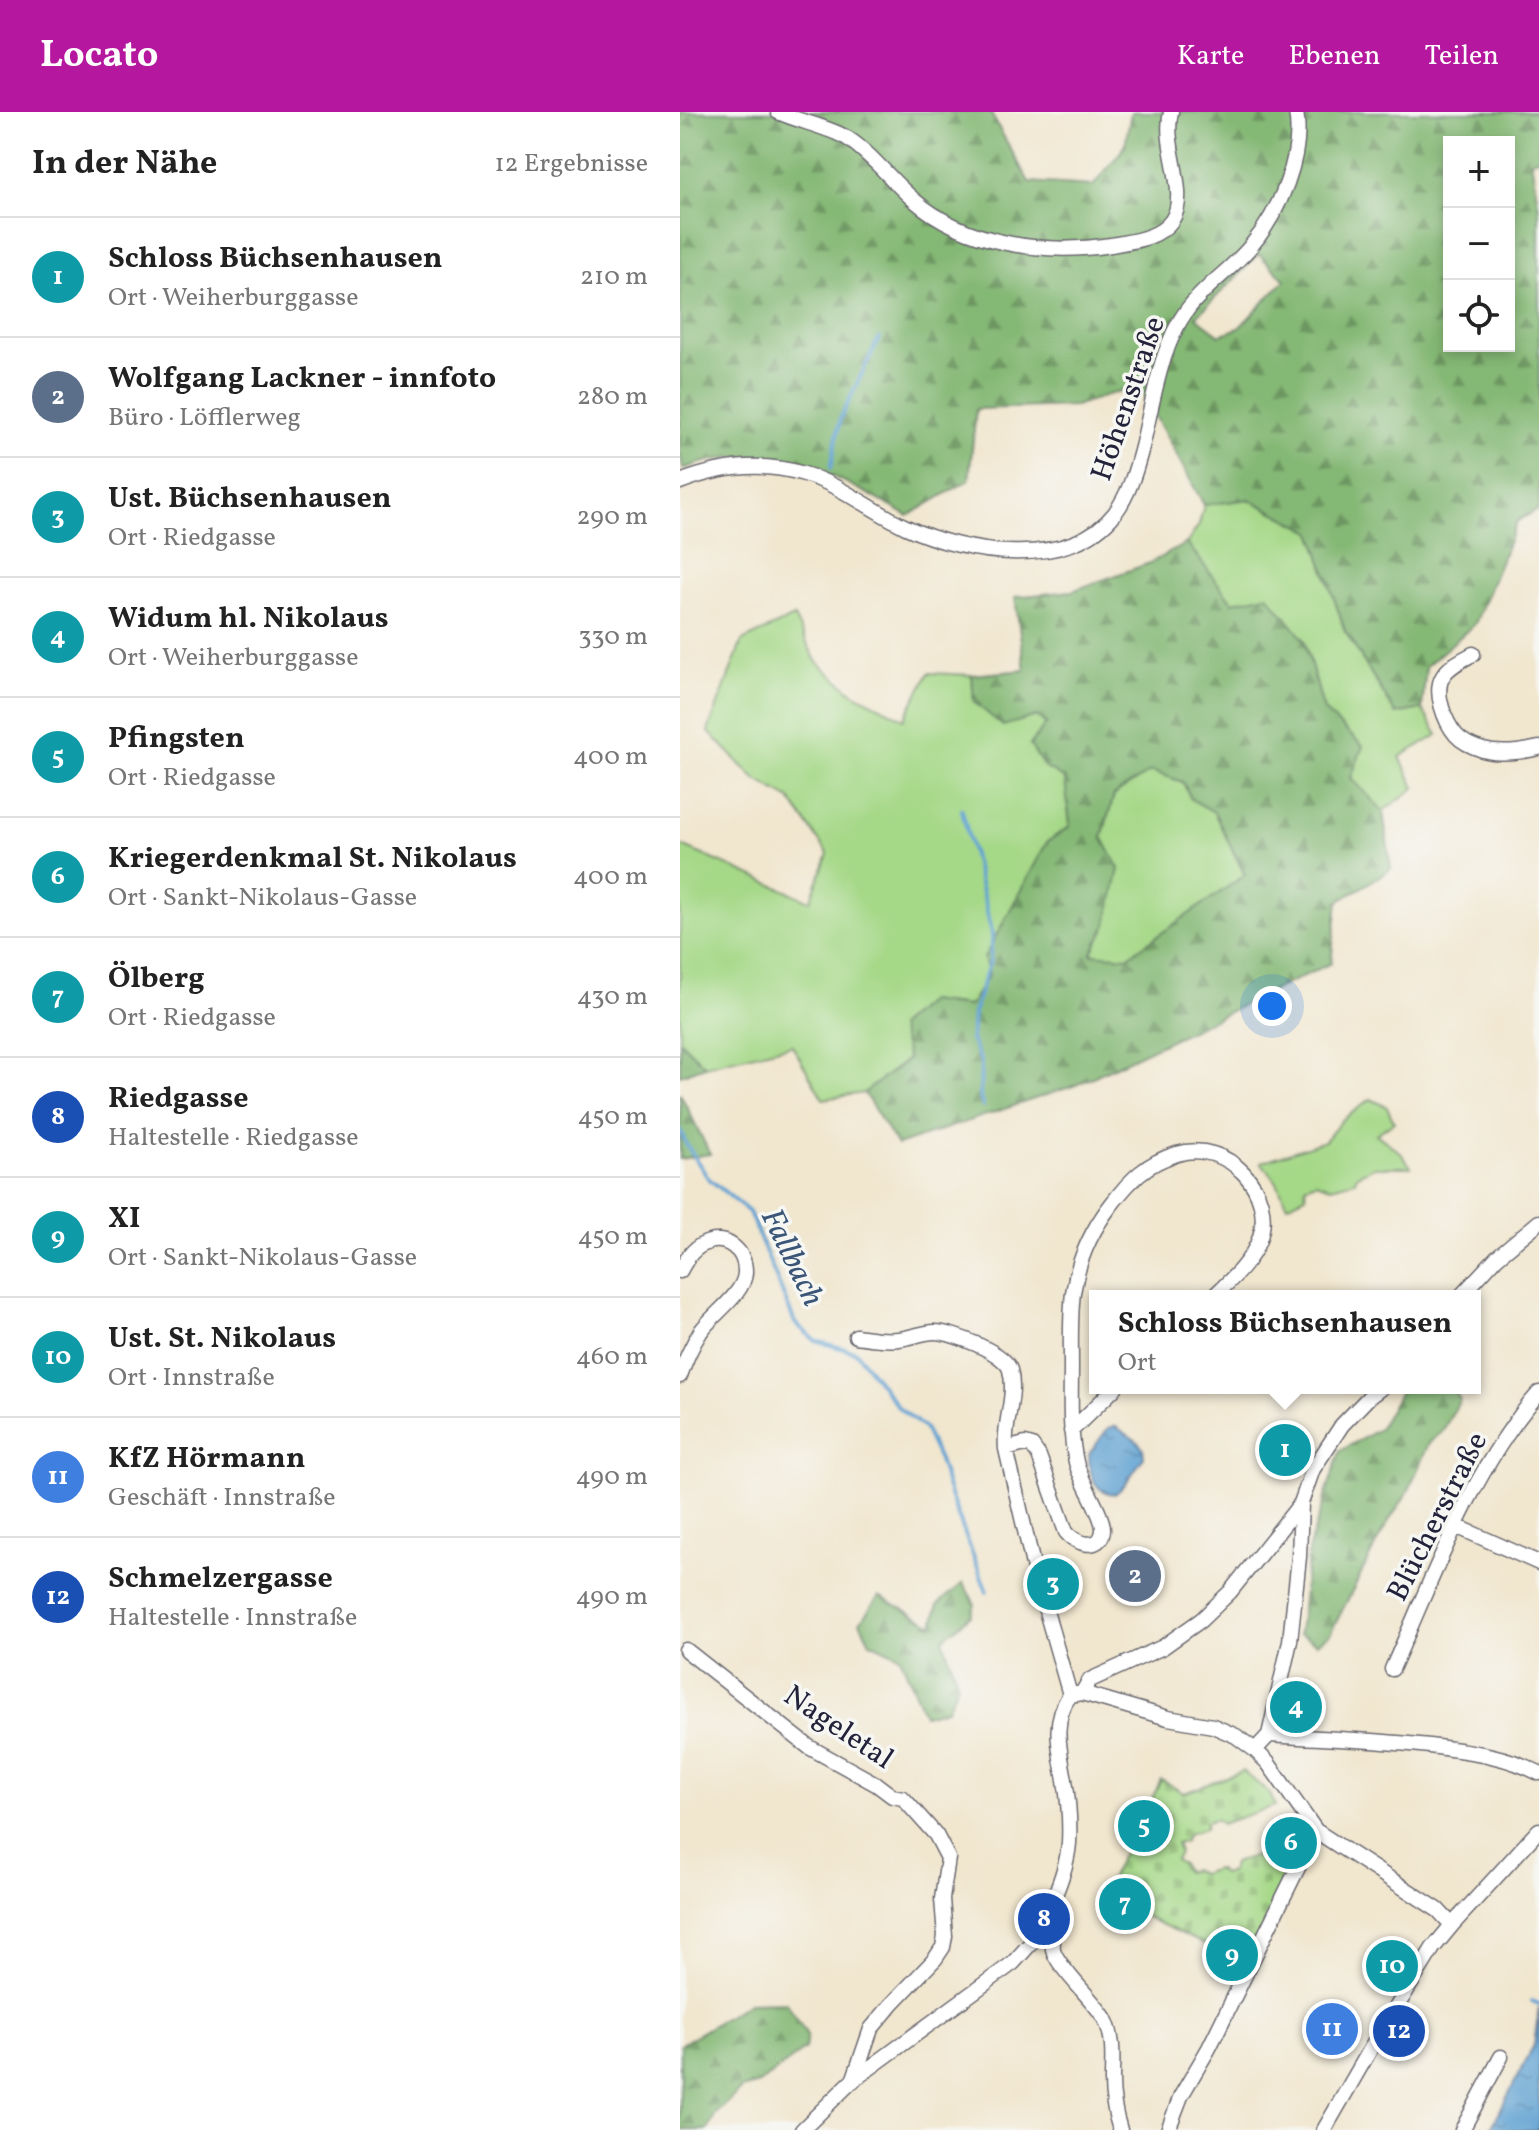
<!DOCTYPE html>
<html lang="de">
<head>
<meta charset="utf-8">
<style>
  body { margin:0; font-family:Vollkorn,serif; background:#f6f6f6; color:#222 }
  .controls { position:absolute; right:24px; top:24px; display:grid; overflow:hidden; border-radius:0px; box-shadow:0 4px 12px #0003 }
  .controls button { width:72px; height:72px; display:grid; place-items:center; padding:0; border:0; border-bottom:2px solid #e0e0e0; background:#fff; color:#222; font:40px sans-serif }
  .you { position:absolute; left:592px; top:894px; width:28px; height:28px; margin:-20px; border:6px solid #fff; border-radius:50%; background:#1a73e8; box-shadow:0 0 0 12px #1a73e833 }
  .badge { display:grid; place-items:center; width:52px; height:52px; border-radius:50%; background:#b5179e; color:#fff; font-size:26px; font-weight:700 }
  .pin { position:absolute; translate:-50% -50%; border:4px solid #fff; box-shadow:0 2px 8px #0006 }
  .popup { position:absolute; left:409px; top:1178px; width:392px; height:104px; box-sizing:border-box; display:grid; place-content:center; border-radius:0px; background:#fff; filter:drop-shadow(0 2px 6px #0005); font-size:26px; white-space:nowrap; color:#767676 }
  .popup b { font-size:30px; color:#222 }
  .popup::after { content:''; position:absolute; left:50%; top:100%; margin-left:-16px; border:16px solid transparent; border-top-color:#fff }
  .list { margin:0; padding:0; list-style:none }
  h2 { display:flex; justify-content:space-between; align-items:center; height:104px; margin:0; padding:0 32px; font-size:34px }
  h2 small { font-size:26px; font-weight:400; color:#767676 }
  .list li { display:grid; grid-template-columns:52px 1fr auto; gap:24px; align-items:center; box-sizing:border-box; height:120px; padding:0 32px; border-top:2px solid #e0e0e0 }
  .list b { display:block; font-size:30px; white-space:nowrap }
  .list p { margin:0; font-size:26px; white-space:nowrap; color:#767676 }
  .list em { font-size:26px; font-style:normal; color:#767676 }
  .icon { flex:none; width:44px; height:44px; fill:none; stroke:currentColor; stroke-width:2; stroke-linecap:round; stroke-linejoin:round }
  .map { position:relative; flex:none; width:859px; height:2018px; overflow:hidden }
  header { display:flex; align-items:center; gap:48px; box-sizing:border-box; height:112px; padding:0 40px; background:#b5179e; color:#fff }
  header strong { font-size:38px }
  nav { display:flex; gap:44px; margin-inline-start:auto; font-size:28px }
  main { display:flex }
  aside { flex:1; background:#fff }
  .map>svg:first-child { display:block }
  .grass { fill:#a5d887; stroke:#647d61; stroke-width:2 }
  .forest { fill:url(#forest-firs); stroke:#536d58; stroke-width:2; fill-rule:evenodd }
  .cemetery { fill:url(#cemetery-stones); stroke:#647d61; stroke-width:2 }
  .water { fill:url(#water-ripples); stroke:#406286; stroke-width:2 }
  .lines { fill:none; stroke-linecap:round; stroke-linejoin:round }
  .stream { stroke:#5ea1d2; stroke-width:4 }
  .minor-casing { stroke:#6a676e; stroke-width:17 }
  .minor { stroke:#fff; stroke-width:14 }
  .labels { text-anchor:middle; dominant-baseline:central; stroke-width:7; stroke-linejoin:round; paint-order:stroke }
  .street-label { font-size:30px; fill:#22223b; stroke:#f6f6f2 }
  .water-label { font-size:32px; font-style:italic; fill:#3a5577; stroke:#f6f6f2 }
</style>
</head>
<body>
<header>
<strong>Locato</strong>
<nav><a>Karte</a><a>Ebenen</a><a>Teilen</a></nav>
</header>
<main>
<aside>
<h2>In der Nähe<small>12 Ergebnisse</small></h2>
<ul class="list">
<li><span class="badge" style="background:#0f9aa8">1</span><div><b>Schloss Büchsenhausen</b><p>Ort · Weiherburggasse</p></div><em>210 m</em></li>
<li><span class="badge" style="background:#5c6f8a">2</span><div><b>Wolfgang Lackner - innfoto</b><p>Büro · Löfflerweg</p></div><em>280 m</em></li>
<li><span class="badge" style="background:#0f9aa8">3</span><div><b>Ust. Büchsenhausen</b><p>Ort · Riedgasse</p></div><em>290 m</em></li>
<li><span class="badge" style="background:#0f9aa8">4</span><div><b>Widum hl. Nikolaus</b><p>Ort · Weiherburggasse</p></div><em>330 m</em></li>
<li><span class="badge" style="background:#0f9aa8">5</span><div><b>Pfingsten</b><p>Ort · Riedgasse</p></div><em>400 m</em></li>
<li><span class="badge" style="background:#0f9aa8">6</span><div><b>Kriegerdenkmal St. Nikolaus</b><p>Ort · Sankt-Nikolaus-Gasse</p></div><em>400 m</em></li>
<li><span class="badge" style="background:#0f9aa8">7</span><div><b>Ölberg</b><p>Ort · Riedgasse</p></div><em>430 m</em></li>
<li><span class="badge" style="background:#1a4fb4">8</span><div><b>Riedgasse</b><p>Haltestelle · Riedgasse</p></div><em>450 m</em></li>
<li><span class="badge" style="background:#0f9aa8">9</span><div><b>XI</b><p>Ort · Sankt-Nikolaus-Gasse</p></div><em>450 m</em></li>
<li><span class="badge" style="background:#0f9aa8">10</span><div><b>Ust. St. Nikolaus</b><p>Ort · Innstraße</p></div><em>460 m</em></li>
<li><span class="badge" style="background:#3f7fe0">11</span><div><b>KfZ Hörmann</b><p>Geschäft · Innstraße</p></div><em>490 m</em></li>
<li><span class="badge" style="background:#1a4fb4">12</span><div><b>Schmelzergasse</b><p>Haltestelle · Innstraße</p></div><em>490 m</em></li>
</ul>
</aside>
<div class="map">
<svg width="859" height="2018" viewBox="0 0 859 2018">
  <defs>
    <pattern id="forest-firs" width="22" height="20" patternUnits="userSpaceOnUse" patternTransform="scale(2)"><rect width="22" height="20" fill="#84b874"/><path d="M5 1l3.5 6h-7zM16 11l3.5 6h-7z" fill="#6c9560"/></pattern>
    <pattern id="cemetery-stones" width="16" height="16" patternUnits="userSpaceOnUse" patternTransform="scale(2)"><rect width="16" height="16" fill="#a5d887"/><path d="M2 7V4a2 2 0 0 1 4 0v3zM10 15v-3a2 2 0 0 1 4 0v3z" fill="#8eb975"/></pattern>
    <pattern id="water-ripples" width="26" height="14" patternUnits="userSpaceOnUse" patternTransform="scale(2)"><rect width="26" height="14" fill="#5ea1d2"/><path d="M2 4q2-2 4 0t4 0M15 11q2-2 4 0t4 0" fill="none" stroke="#4d83ac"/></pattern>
  </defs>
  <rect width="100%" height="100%" fill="#f6f6f2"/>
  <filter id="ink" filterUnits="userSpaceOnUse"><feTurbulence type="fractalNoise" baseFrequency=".0125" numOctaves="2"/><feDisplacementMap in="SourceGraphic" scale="16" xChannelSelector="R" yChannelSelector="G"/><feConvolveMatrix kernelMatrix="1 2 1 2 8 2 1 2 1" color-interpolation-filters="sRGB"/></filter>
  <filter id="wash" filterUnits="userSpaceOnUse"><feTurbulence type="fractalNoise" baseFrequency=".006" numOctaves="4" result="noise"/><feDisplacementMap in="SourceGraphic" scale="32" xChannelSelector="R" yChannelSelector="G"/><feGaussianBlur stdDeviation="1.8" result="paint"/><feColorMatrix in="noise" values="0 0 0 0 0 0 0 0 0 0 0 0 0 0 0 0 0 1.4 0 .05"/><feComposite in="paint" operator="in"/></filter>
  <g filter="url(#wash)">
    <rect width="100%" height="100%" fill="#f1e6ce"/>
    <path class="grass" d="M569 387 632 420 665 519 716 602 742 597 758 623 720 645 735 676 703 699 671 666 682 634 644 599 624 528 552 490 507 431 519 413 524 393Z
      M114 505 136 549 173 581 224 607 249 561 292 563 294 590 357 604 366 612 364 655 385 667 390 714 309 863 289 894 248 889 219 914 228 947 184 981 143 987 112 933 25 954 0 929V733L130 789 148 742 110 687 75 667 28 619 62 529Z
      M471 659 503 670 511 687 534 700 565 763 447 846 410 842 426 814 422 725 434 683Z
      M691 987 707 995 714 1010 696 1022 720 1040 731 1055H694L677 1063 675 1069 651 1075 636 1070 625 1074 626 1084 607 1093 596 1069 581 1050 645 1029 662 1008Z"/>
    <path class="forest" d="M0 0H310L349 70 413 74 445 34 451 0H859V46L851 48 859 97V397L837 409 795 512 746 554 742 597 716 602 665 519 632 420 569 387 524 393 458 273 395 294 296 297 289 368 228 404C154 363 90 323 3 357L0 339ZM769 30H829V234H769ZM579 142 605 168 559 216 540 223 516 205Z
      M507 431 552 490 588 483 624 528 644 599 683 634 671 666 703 699 711 757 658 790 651 851 396 973 217 1033 184 981 228 947 219 914 248 889 289 894 309 863 304 846 367 730 390 714 385 667 364 655 350 633 366 612 357 604 323 614 294 590 292 563 345 558 335 485 392 479 470 451ZM471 659 503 670 511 687 534 700 565 763 447 845 411 842 426 815 439 757 422 725 434 683Z
      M0 929 25 954 0 963Z
      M0 981 30 1042 0 1047Z
      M722 1276H774L780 1288 762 1320 749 1331 728 1380 705 1415 650 1522 637 1531 619 1522 629 1435 660 1339 699 1317Z
      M283 1471 295 1492 291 1503 263 1527 278 1572 267 1597 244 1603 220 1544 190 1530 180 1510 199 1484 253 1513 258 1492Z
      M106 1890 127 1923 125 1937 79 1972 61 1977 36 2002 28 2018H0V1933L69 1891Z"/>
    <path class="cemetery" d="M563 1659 590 1682 595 1694 541 1712 535 1707 526 1710 525 1717 508 1722 504 1730 496 1732 499 1741 495 1748 502 1752 505 1760 513 1758 521 1762 537 1757 542 1762 551 1760 553 1751 603 1736 608 1753 603 1778 567 1852 422 1785 441 1744 449 1734 481 1668 504 1681Z"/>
    <path class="water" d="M435 1314 457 1329 463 1336 464 1345 443 1375 435 1382C413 1381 409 1361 409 1342L428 1316Z
      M859 1895V2018H810L854 1933Z"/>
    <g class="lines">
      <path class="stream" d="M151 356 160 307 199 226
        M282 698 312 821 310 849 293 901 291 928 301 950 300 985 303 995
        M0 1018 6 1032 28 1066 69 1100 115 1211 136 1229 176 1240 218 1295 244 1316 259 1348 270 1383 307 1480
        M852 1889 859 1892"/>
    </g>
  </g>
  <g filter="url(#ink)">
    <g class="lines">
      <g class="minor-casing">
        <path id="minor" d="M98 0C120 10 146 14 167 26 192 42 211 69 234 88 286 133 365 143 431 133 452 129 479 127 492 108 510 81 482 33 491 0
          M0 370C41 354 82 349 124 362 161 373 191 398 226 415 284 442 389 460 435 401 449 382 456 358 462 335 473 291 480 235 507 198 525 174 552 157 571 134 599 101 624 43 616 0
          M793 542C782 548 769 554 763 564 753 580 765 610 776 623 783 631 793 635 803 638 821 643 842 640 859 636
          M0 1159C6 1148 12 1137 24 1132 45 1122 66 1138 65 1161 64 1182 33 1202 21 1219 12 1233 5 1248 0 1264
          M781 1184 817 1145 859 1110
          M391 1319 435 1276
          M326 1337 345 1332 352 1334 359 1344 386 1420C395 1432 421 1440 423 1418 424 1403 400 1369 396 1350 389 1319 391 1286 391 1254 391 1229 390 1205 393 1181 398 1148 411 1119 431 1093 450 1068 466 1051 497 1042 547 1027 597 1079 579 1128 571 1150 551 1168 534 1184
          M776 1414 859 1451
          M6 1538 129 1635 196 1672 212 1684 223 1686 256 1723 268 1746 262 1787 265 1824 263 1835 255 1847 212 1892 191 1917 173 1969
          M712 1557C753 1466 792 1356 859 1281
          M402 1581 410 1568 483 1535 521 1508 550 1480 621 1391
          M390 1583 402 1581 488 1606 533 1614 556 1624 575 1638 588 1651 636 1719 758 1798 772 1813
          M589 1623C645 1627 701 1628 757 1635 793 1640 827 1644 859 1661
          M575 1638 589 1623 610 1529 619 1445 621 1391 633 1357 662 1313 689 1285 701 1276
          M375 1818C374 1823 372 1832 373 1837 376 1854 414 1888 425 1907 435 1927 432 1948 432 1969 432 1986 435 2002 440 2018
          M122 2018 172 1969 333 1851 360 1821C370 1792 387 1761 389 1731 390 1713 388 1686 385 1668 380 1639 371 1609 390 1583L354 1457 326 1337C323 1311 337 1285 330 1258 326 1241 272 1220 255 1220 243 1220 231 1226 219 1227 205 1229 190 1226 176 1224
          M488 2018 501 1984 529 1936 636 1719
          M644 2018 690 1938 753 1836 772 1813 859 1718
          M782 2018 821 1945"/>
      </g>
      <use href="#minor" class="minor"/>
    </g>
  </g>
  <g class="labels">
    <g class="street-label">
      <text transform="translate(449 287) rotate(-71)">Höhenstraße</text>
      <text transform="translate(758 1405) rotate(-63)">Blücherstraße</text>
      <text transform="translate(158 1616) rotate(34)">Nageletal</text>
    </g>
    <g class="water-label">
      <text transform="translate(111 1146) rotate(64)">Fallbach</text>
    </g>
  </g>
</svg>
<div class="controls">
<button>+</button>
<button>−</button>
<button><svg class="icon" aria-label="locate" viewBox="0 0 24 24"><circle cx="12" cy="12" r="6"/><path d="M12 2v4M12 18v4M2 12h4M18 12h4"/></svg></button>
</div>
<div class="you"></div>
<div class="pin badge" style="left:605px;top:1338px;background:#0f9aa8">1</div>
<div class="popup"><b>Schloss Büchsenhausen</b>Ort</div>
<div class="pin badge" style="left:455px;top:1464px;background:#5c6f8a">2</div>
<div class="pin badge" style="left:373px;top:1472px;background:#0f9aa8">3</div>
<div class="pin badge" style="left:616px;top:1595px;background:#0f9aa8">4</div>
<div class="pin badge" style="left:464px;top:1714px;background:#0f9aa8">5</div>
<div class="pin badge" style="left:611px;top:1731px;background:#0f9aa8">6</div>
<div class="pin badge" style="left:445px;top:1792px;background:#0f9aa8">7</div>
<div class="pin badge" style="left:364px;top:1807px;background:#1a4fb4">8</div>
<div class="pin badge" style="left:552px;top:1843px;background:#0f9aa8">9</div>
<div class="pin badge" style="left:712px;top:1854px;background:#0f9aa8">10</div>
<div class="pin badge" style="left:652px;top:1917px;background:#3f7fe0">11</div>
<div class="pin badge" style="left:719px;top:1919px;background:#1a4fb4">12</div>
</div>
</main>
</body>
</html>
